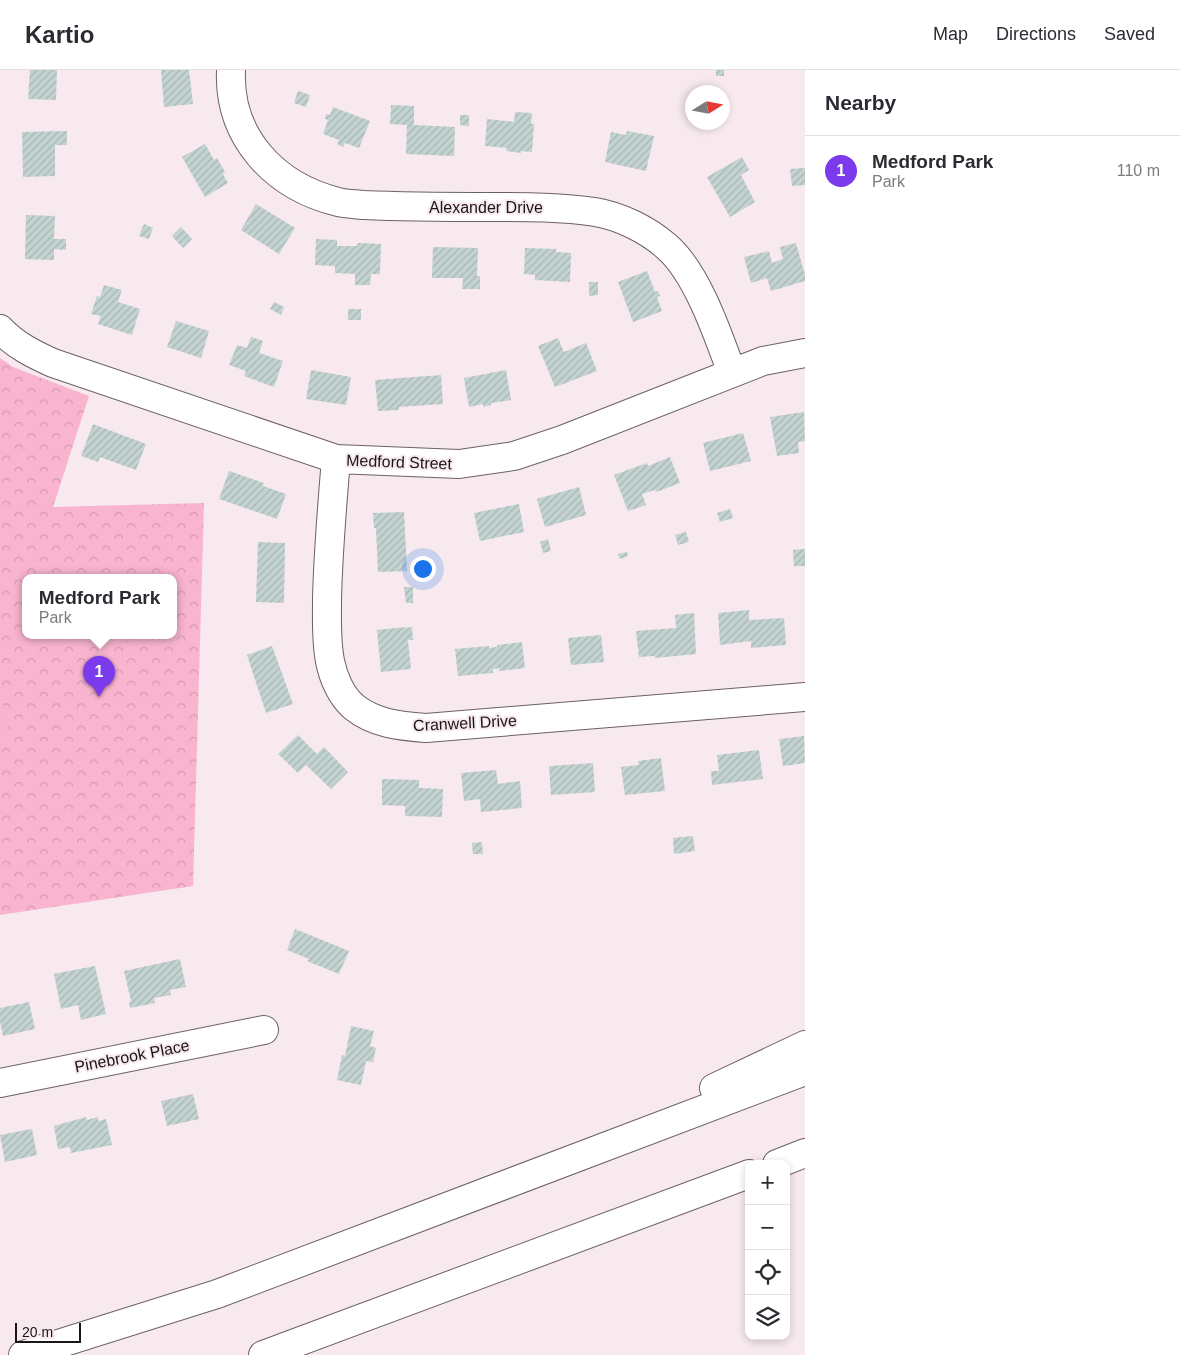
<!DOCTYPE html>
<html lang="en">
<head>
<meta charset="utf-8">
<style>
  body { margin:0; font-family:Arial,sans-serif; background:#f7f7f7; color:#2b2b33 }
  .controls { position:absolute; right:15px; bottom:15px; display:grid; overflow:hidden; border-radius:10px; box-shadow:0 2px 8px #0003 }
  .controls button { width:45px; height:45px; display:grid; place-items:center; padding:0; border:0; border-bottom:1px solid #e1e1e2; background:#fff; color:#2b2b33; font:25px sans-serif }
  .compass { position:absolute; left:685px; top:15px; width:45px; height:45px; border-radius:50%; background:#fff; box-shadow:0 2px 8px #0003; rotate:79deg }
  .scale { position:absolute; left:15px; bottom:12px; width:66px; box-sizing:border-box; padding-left:5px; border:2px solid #1a1517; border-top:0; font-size:14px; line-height:18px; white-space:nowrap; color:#1a1517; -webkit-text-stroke:4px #f7e9ee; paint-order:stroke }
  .you { position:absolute; left:422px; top:498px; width:18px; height:18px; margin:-12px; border:4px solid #fff; border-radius:50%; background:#1a73e8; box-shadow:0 0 0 8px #1a73e833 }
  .badge { display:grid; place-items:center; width:32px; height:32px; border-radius:50%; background:#7c3aed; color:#fff; font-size:16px; font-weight:700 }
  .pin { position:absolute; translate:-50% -41px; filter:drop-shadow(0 1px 2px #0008) }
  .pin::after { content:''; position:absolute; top:26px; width:18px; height:15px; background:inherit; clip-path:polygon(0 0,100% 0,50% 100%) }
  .popup { position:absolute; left:22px; top:504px; width:155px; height:65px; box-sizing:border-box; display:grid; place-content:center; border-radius:10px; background:#fff; filter:drop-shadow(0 1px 4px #0005); font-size:16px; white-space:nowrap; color:#7c7c81 }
  .popup b { font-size:19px; color:#2b2b33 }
  .popup::after { content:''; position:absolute; left:50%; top:100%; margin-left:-10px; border:10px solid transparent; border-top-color:#fff }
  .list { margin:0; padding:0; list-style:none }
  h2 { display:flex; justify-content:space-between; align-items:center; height:65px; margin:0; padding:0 20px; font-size:21px }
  h2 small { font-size:16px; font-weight:400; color:#7c7c81 }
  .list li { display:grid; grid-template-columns:32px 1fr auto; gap:15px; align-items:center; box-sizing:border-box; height:70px; padding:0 20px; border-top:1px solid #e1e1e2 }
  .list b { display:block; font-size:19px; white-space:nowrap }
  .list p { margin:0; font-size:16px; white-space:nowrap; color:#7c7c81 }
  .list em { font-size:16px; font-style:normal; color:#7c7c81 }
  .icon { flex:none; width:28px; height:28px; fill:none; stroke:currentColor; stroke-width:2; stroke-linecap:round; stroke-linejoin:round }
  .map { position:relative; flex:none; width:805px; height:1285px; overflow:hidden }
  header { display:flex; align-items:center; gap:30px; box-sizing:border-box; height:70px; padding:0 25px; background:#fff; border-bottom:1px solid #e1e1e2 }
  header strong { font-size:24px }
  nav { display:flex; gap:28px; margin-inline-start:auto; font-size:18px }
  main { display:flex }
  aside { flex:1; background:#fff }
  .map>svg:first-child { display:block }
  .park { fill:url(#park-crowns); fill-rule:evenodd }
  .pitch { fill:#f9b4d0 }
  .building { fill:url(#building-hatch) }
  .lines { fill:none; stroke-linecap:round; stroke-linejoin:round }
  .minor-casing { stroke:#6c6064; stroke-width:30 }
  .highway-casing { stroke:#6c6064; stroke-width:30 }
  .minor { stroke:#fff; stroke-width:28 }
  .highway { stroke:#fff; stroke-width:28 }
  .labels { text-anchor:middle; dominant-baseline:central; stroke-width:4; stroke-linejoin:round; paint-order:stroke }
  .street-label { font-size:16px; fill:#1a1517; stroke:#f7e9ee }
</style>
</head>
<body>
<header>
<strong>Kartio</strong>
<nav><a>Map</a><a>Directions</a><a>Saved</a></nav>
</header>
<main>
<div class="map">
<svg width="805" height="1285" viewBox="0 0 805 1285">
  <defs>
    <pattern id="park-crowns" width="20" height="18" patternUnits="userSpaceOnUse" patternTransform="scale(1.25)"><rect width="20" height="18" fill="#f9b4d0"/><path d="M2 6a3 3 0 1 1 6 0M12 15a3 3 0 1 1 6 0" fill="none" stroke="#d59ab2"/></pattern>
    <pattern id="building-hatch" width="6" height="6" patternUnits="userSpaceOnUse" patternTransform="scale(1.25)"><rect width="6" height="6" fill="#c3d3d2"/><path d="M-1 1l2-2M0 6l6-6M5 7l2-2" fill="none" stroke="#a7b4b4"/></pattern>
  </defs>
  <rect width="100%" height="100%" fill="#f7e9ee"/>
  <path class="park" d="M0 288 13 297 89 326 53 437 204 433 193 816 0 845ZM25 508H173V566H25Z"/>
  <path class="pitch" d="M0 619 8 660H0Z"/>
  <path class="building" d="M30 0H57L56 30 28 29Z
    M161 0H189L193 34 164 37Z
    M716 0H724V6H716Z
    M298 21 310 25 306 37 294 33Z
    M391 35 414 36V55L455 57 454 86 406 84 407 55 390 54Z
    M333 37 370 51 359 78 345 73 343 77 337 74 339 70 323 64 328 50 325 49 326 44 330 45Z
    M515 42 532 43 531 54H534L532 82 521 81V83L506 81 507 78 485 76 487 49 514 52Z
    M460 45H469V56L460 55Z
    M67 61V75H55V106L23 107 22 62Z
    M627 61 654 66 646 101 605 92 611 62 626 65Z
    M205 74 214 90 217 88 225 102 223 104 228 113 205 127 182 87Z
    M742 87 749 100 741 105 755 132 730 147 707 107Z
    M805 98V115L792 116 790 99Z
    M256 134 295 158 279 184 241 160Z
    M26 145 55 146 54 169H66V180L54 179V190L25 189Z
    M144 154 153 158 149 169 139 166Z
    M181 157 192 169 183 178 172 166Z
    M316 169 337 170V176H357L358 173 381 174 380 204H371L370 215H355V204L335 203V196L315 195Z
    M796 173 805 205V211L771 221 767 208 751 213 744 187 769 181 772 193 783 189 780 177Z
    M433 177 478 178 477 206H480V219H462L463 208H432Z
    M525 178 556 179V182L571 183 570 212 535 210V205L524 204Z
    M647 201 655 222 658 221 660 226 657 227 662 241 633 252 618 212Z
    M589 212H598V225L589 226Z
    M104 215 122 220 118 232 140 239 132 265 98 254 101 246 91 244 97 226 100 227Z
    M274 232 284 237 281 245 270 239Z
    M348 239H361V250H348Z
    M176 251 209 261 201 288 167 277Z
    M251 267 263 271 259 283 283 291 274 317 244 306 246 301 229 295 237 275 247 278Z
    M558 268 564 282 586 273 597 301 555 317 538 276Z
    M311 300 351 307 346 335 306 329Z
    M506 300 511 330 491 333V335L483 337V334L469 337 464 308Z
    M441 305 443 334 399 337V340L378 341 375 310Z
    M804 342 805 371 798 372 799 383 777 386 770 347Z
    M93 354 146 374 136 400 100 387 98 392 81 386Z
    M743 363 751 391 710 401 703 373Z
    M670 387 680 413 656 422 655 420 642 424 646 435 628 441 614 405 647 393 648 396Z
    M229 401 264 413 263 416 286 424 277 449 219 429Z
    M579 417 586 445 545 457 537 429Z
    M519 434 524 462 480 471 474 443Z
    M730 439 733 448 720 452 717 443Z
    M404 442 407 501 378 502 376 458H374L373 443Z
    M686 462 689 472 678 475 675 465Z
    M548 469 551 481 543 483 540 472Z
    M258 472 285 473 284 533 256 532Z
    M805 479V496H794L793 480Z
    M627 482 628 486 620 489 618 484Z
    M404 517H413V533H406Z
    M749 540V550L784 548 786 575 751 578V571L720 575 718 543Z
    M694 543 696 584 655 588V586L639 587 636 561 676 558 675 545Z
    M406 557V558L412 557 413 570H408L411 599 381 602 377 560Z
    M601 565 604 592 571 595 568 568Z
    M522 572 525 598 499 601V598L493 599V603L458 606 455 579 489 576V578L497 577V575Z
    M272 576 293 634 266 643 247 585Z
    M298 665 317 684 324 677 348 702 331 719 306 695 298 703 278 684Z
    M804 666 805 693 783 696 779 669Z
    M759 680 763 709 712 715 711 701H719L717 685Z
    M661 688 665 721 625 725 621 697 639 695 638 691Z
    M593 693 595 722 551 725 549 696Z
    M496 700 498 714 520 711 522 738 481 742 480 729 464 731 461 703Z
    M382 709 419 710V718L443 719 442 747 405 746V736L382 735Z
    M693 766 695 781 674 784 673 768Z
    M482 772 483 784H473L472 773Z
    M295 859 349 881 339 904 307 891 309 889 287 880Z
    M180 889 186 917 170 920 171 925 154 928 155 933 130 938 129 932 131 931 124 901Z
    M95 896 106 944 81 950 78 935 61 939 54 904Z
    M29 932 35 959 3 966 0 951V938Z
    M351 956 374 961 370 976 376 978 373 992 366 991 361 1015 337 1010 342 985 345 986Z
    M193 1024 199 1049 167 1056 161 1031Z
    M86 1047 87 1050 98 1047V1051L106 1049 112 1075 71 1083 70 1077 58 1079 54 1056Z
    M32 1059 37 1085 5 1092 0 1065Z"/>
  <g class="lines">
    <g class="minor-casing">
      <path id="minor" d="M231 0C228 67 274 116 338 132 346 134 356 134 364 135 407 137 450 137 493 137 527 137 562 137 595 142 620 146 648 160 666 176 697 202 718 265 732 303
        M0 259C15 275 33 284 53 293L336 389 459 394 514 386 562 370 763 291 805 283
        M336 389C332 436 328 483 327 530 327 550 326 571 330 591 333 607 341 626 354 637 375 654 401 656 426 658L805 627
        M0 1013 264 960"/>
    </g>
    <g class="highway-casing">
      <path id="highway" d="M714 1018 805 975
        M777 1094 805 1083
        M23 1285 217 1224 805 1001
        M263 1285 749 1104"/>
    </g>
    <use href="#minor" class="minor"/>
    <use href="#highway" class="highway"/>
  </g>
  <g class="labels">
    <g class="street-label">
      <text x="486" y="137">Alexander Drive</text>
      <text transform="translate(399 392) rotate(2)">Medford Street</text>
      <text transform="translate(465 653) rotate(-3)">Cranwell Drive</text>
      <text transform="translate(132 986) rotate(-11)">Pinebrook Place</text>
    </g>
  </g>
</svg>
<div class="controls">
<button>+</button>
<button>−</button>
<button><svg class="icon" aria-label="locate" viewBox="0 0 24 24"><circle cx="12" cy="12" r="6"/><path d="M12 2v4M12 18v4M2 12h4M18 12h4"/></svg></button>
<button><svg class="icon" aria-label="layers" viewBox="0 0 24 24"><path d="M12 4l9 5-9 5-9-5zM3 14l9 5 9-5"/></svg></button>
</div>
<svg class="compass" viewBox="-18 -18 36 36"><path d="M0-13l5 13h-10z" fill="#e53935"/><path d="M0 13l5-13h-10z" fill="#7c7c81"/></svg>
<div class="scale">20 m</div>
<div class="you"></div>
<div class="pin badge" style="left:99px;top:627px">1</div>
<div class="popup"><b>Medford Park</b>Park</div>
</div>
<aside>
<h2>Nearby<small></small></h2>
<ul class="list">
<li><span class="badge">1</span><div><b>Medford Park</b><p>Park</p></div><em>110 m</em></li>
</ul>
</aside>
</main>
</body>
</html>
